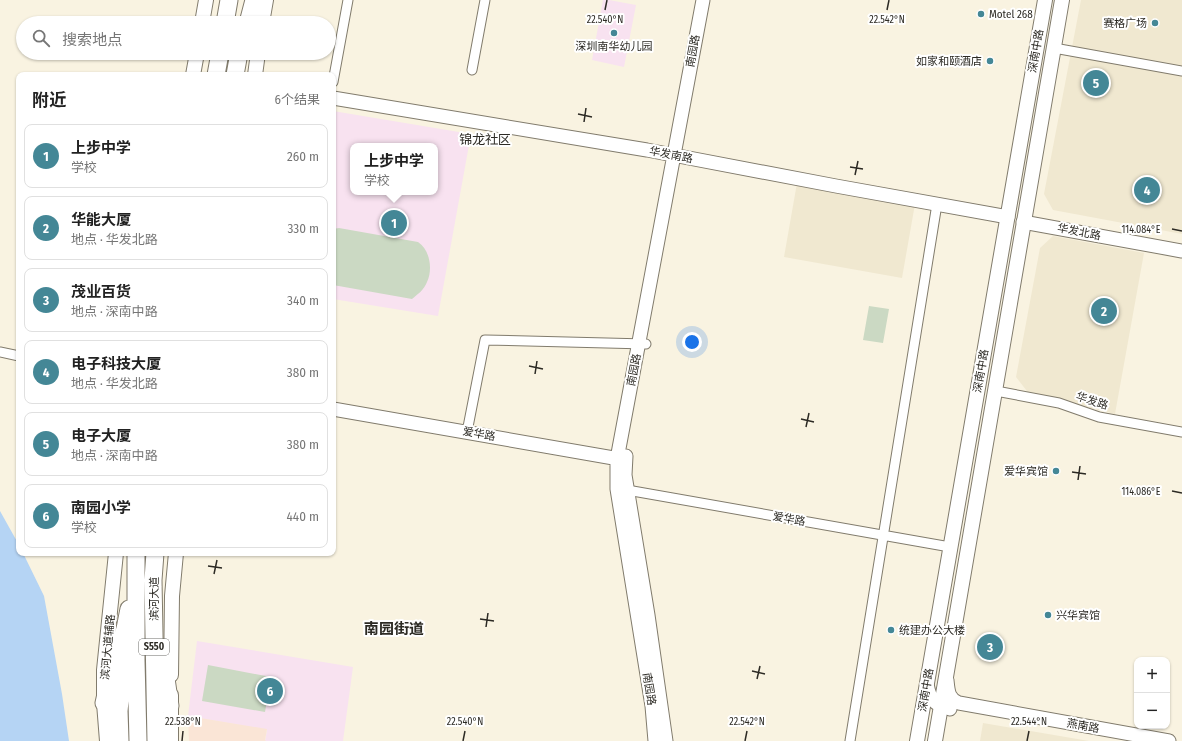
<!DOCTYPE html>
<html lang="zh">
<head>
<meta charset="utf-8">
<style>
  body { margin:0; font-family:"Fira Sans Condensed","Noto Sans SC",sans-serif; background:#f6f6f6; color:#222 }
  .controls { position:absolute; right:12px; bottom:12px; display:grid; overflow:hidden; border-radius:8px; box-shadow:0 1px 3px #0004 }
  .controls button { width:36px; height:36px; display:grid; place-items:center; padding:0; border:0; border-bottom:1px solid #e0e0e0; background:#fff; color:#222; font:20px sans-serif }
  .you { position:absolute; left:692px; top:342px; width:14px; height:14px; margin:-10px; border:3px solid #fff; border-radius:50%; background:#1a73e8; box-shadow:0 0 0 6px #1a73e833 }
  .badge { display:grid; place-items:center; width:26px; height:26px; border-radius:50%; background:#448796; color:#fff; font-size:13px; font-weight:700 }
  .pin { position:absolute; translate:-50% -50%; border:2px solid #fff; box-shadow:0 1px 4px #0006 }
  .popup { position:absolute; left:350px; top:143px; width:88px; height:52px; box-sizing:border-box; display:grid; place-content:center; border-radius:8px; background:#fff; filter:drop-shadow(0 1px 3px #0005); font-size:13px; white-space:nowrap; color:#767676 }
  .popup b { font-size:15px; color:#222 }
  .popup::after { content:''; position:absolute; left:50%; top:100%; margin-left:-8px; border:8px solid transparent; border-top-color:#fff }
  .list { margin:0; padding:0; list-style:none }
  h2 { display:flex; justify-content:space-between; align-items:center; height:52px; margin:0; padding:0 16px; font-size:17px }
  h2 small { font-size:13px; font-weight:400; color:#767676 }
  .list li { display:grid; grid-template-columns:26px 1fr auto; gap:12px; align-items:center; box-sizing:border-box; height:64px; margin:0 8px 8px; padding:0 8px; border:1px solid #e0e0e0; border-radius:8px }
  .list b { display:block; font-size:15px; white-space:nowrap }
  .list p { margin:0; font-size:13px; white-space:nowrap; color:#767676 }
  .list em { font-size:13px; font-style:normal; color:#767676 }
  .icon { flex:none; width:22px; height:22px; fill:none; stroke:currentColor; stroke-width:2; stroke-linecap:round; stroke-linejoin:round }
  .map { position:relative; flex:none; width:1182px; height:741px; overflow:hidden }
  .search { position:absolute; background:#fff; box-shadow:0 1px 3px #0004; left:16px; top:16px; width:320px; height:44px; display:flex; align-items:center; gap:10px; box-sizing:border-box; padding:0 14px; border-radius:22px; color:#767676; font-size:15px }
  .panel { position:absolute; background:#fff; box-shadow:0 1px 3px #0004; left:16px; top:72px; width:320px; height:484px; border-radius:8px }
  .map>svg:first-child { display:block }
  .built { fill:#f0e8d0 }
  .education { fill:#f8e2f0; fill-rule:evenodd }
  .medical { fill:#fae5d6 }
  .green { fill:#cbd9c3 }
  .water { fill:#b5d4f4 }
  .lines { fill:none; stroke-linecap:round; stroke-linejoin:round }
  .street-casing { stroke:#817b6c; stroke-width:11 }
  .secondary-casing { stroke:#817b6c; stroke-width:15 }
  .primary-casing { stroke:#817b6c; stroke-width:16 }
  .highway-casing { stroke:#817b6c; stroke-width:19 }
  .street { stroke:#fff; stroke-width:9 }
  .secondary { stroke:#fff; stroke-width:13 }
  .primary { stroke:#fff; stroke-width:14 }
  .highway { stroke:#fff; stroke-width:17 }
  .ticks { fill:none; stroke:#2c2a24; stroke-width:1.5 }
  .poi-dot { fill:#448796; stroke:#fff; stroke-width:1.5 }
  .labels { text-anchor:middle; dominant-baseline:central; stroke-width:4; stroke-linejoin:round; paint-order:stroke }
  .shield { fill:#fff; stroke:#6b6a66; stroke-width:1 }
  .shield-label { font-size:10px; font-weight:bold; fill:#2c2a24 }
  .poi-label { font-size:11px; fill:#2c2a24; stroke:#fff; text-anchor:start }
  .street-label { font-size:11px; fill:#2c2a24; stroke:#fff }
  .quarter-label { font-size:13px; fill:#2c2a24; stroke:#fff }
  .district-label { font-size:15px; font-weight:bold; fill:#2c2a24; stroke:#fff }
  .ticks-label { font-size:10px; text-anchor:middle; fill:#2c2a24; stroke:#fff; stroke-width:4; stroke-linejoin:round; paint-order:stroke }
</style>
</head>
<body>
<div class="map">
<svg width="1182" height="741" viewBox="0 0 1182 741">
  <rect width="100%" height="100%" fill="#f9f3e1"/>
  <path class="built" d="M1081 0H1182V234L1053 210 1044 194Z
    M797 183 915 204 902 278 784 257Z
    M1053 236 1144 253 1115 414 1062 401 1030 395 1016 377 1040 248Z
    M983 723 1089 741H980Z"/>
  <path class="education" d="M603 0H609L636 5 624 67 592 60Z
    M333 111 471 134 438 316 333 299ZM353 146H435V192H353Z
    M197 641 353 667 343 741H265L267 730 188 716Z"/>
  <path class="medical" d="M188 716 267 729 265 740 266 741H189Z"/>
  <path class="green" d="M339 228 418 242C430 250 433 269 427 282 424 290 418 294 412 299L333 285V229Z
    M869 306 889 309 883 343 863 340Z
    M208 665 271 677 265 712 202 701Z"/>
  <path class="water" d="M0 511 19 545V553H23L44 596 62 694 69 741H0Z"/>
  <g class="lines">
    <g class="street-casing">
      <path id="street" d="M1054 48 1182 71
        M472 70 485 0
        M333 82 348 0
        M0 352 19 356
        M996 391 1059 403 1099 417 1182 432
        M467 432 485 340 646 344
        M627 490 950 547
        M850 741 937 204"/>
    </g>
    <g class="secondary-casing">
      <path id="secondary" d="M333 98 647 150 836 186 1008 217
        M1023 222 1182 251
        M333 409 625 460
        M626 456 625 475 648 615 666 741
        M947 680C948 690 948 699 959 703L1169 741
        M927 684C930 700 934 705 950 709
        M655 741 652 706 617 489V459L703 0"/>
    </g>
    <g class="primary-casing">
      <path id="primary" d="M202 23 206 0
        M262 23 266 0
        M193 75 197 53
        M255 75 258 53
        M171 675 172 596 176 553
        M171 695V741
        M107 741 104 703V670L116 553
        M917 741 1045 0
        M935 741 1062 0"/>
    </g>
    <g class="highway-casing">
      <path id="highway" d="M225 23 229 0
        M248 23 254 0
        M216 75 220 53
        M235 75 239 53
        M136 553V660L138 741
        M155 553 153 580 156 741
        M163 658 170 706
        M104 703 113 663 125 629 129 609
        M120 741 119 711 123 671 124 647"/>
    </g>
    <use href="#street" class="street"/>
    <use href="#secondary" class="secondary"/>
    <use href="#primary" class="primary"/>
    <use href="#highway" class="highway"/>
  </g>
  <path class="ticks" d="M605 10 607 0M887 10 889 0M578 114 592 117M584 122 586 108M850 167 863 169M855 175 858 161M1172 229 1182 231M529 366 543 369M535 374 537 361M801 419 814 422M806 427 809 413M1072 472 1086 474M1078 480 1080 466M1172 491 1182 493M208 566 222 568M214 574 217 560M480 619 494 621M486 627 488 613M752 671 765 674M757 679 760 666M182 741 183 731M463 741 465 731M745 741 747 731M1027 741 1029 731"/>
  <g class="poi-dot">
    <circle cx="981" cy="14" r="4"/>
    <circle cx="1155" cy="23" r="4"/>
    <circle cx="614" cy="33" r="4"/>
    <circle cx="990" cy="61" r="4"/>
    <circle cx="1056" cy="471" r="4"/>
    <circle cx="1048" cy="615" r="4"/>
    <circle cx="891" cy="630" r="4"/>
  </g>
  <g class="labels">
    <rect class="shield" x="139" y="639" width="30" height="16" rx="3"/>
    <g class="shield-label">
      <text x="154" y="647">S550</text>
    </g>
    <g class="poi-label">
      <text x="989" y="14">Motel 268</text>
      <text x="1147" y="23" text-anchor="end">赛格广场</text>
      <text x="614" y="46" text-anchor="middle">深圳南华幼儿园</text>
      <text x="982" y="61" text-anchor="end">如家和颐酒店</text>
      <text x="1048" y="471" text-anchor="end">爱华宾馆</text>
      <text x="1056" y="615">兴华宾馆</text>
      <text x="899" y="630">统建办公大楼</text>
    </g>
    <g class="street-label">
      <text transform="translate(693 51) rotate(-80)">南园路</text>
      <text transform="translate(1036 51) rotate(-80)">深南中路</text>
      <text transform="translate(671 155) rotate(11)">华发南路</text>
      <text transform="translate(1079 232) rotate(11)">华发北路</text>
      <text transform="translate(634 370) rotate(-79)">南园路</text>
      <text transform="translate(981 371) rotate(-80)">深南中路</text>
      <text transform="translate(1092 401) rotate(18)">华发路</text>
      <text transform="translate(479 434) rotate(10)">爱华路</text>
      <text transform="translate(789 519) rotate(10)">爱华路</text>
      <text transform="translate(154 599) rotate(-90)">滨河大道</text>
      <text transform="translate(108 647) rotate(-85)">滨河大道辅路</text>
      <text transform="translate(649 689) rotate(81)">南园路</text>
      <text transform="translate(926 690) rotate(-80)">深南中路</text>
      <text transform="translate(1083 726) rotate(10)">燕南路</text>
    </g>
    <g class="quarter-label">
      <text x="485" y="139">锦龙社区</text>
    </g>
    <g class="district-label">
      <text x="394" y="629">南园街道</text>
    </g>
  </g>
  <g class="ticks-label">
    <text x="605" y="23">22.540°N</text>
    <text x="887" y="23">22.542°N</text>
    <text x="1141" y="233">114.084°E</text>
    <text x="1141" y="495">114.086°E</text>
    <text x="183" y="725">22.538°N</text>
    <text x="465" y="725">22.540°N</text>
    <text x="747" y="725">22.542°N</text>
    <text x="1029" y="725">22.544°N</text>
  </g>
</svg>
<div class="controls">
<button>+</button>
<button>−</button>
</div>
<div class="you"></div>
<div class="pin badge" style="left:394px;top:223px">1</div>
<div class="popup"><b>上步中学</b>学校</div>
<div class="pin badge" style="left:1104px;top:311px">2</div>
<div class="pin badge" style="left:990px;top:647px">3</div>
<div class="pin badge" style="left:1147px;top:190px">4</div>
<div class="pin badge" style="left:1096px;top:83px">5</div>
<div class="pin badge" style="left:270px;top:691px">6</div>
<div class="search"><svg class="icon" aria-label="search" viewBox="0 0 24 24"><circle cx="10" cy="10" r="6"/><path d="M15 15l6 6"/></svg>搜索地点</div>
<section class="panel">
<h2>附近<small>6个结果</small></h2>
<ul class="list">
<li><span class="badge">1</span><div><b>上步中学</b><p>学校</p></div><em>260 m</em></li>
<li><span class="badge">2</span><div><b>华能大厦</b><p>地点 · 华发北路</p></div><em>330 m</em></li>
<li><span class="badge">3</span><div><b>茂业百货</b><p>地点 · 深南中路</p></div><em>340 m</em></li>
<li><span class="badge">4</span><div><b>电子科技大厦</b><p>地点 · 华发北路</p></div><em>380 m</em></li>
<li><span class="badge">5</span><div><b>电子大厦</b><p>地点 · 深南中路</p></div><em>380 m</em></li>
<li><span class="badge">6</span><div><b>南园小学</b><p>学校</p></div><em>440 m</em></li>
</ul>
</section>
</div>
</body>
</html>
